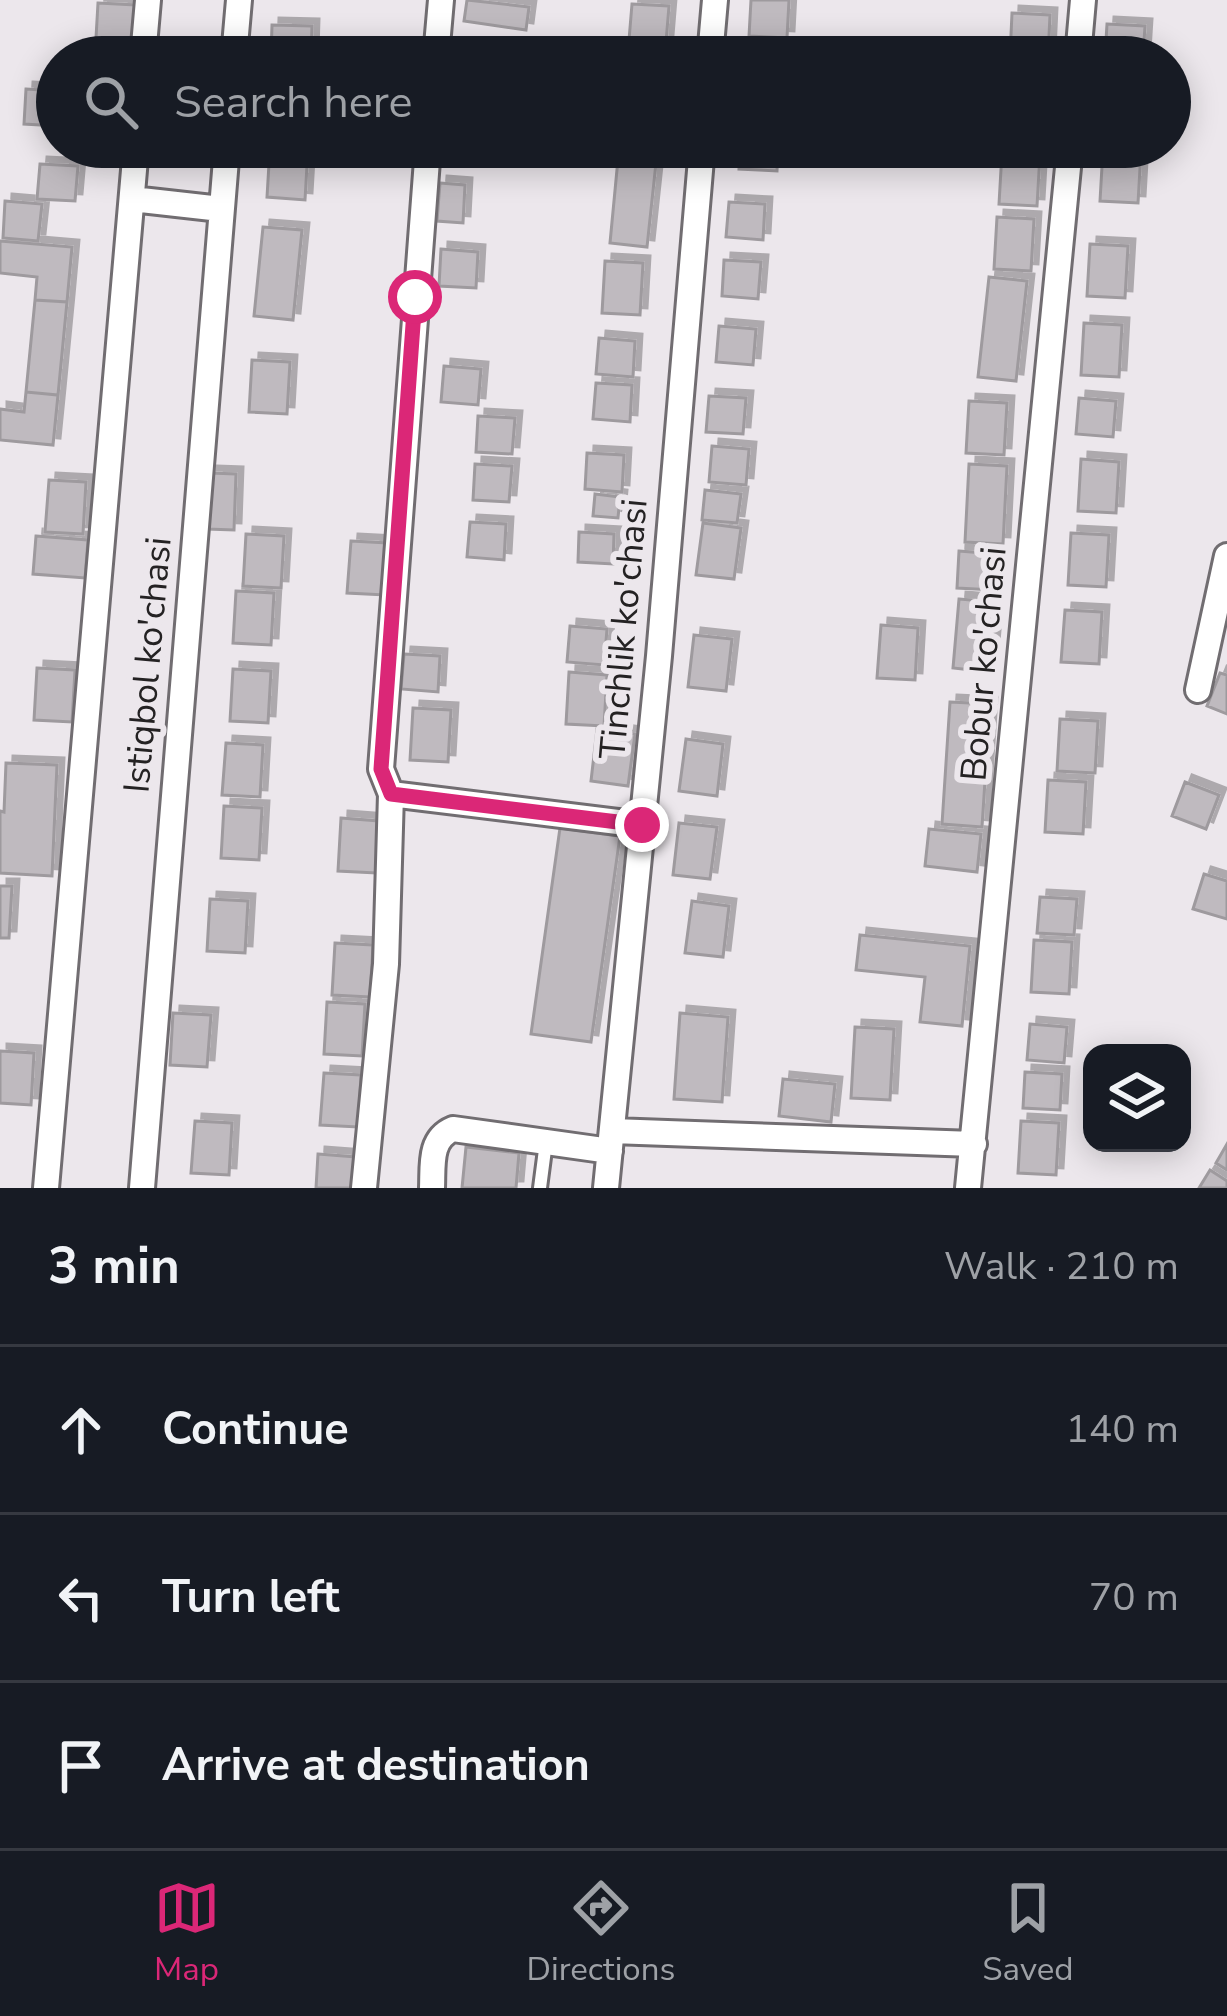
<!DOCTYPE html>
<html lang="en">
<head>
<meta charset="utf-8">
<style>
  body { margin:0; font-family:"Nunito Sans",sans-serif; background:#242831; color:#f1f3f6 }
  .controls { position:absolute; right:36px; bottom:36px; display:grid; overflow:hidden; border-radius:24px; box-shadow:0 6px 30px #0003 }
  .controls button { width:108px; height:108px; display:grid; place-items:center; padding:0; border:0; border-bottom:3px solid #363941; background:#171b24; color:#f1f3f6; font:60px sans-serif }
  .stop { position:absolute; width:36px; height:36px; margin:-27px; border:9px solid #db2777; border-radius:50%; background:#fff }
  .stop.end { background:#db2777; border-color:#fff; box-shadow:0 3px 12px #0008 }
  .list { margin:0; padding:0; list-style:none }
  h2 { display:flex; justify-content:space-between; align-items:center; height:156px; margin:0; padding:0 48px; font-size:51px }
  h2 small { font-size:39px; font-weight:400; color:#9ea1a6 }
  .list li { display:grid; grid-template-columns:78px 1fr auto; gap:36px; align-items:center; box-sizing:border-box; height:168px; padding:0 48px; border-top:3px solid #363941 }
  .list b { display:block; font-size:45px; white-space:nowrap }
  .list em { font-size:39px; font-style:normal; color:#9ea1a6 }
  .icon { flex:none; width:66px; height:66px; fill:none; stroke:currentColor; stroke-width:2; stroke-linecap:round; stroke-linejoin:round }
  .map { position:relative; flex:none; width:1227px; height:1188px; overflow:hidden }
  .search { position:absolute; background:#171b24; box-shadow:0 6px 30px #0003; left:36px; right:36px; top:36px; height:132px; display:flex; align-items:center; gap:30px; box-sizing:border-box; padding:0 42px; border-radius:66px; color:#9ea1a6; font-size:45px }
  .sheet { height:660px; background:#171b24 }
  nav { display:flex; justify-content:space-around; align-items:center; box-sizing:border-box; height:168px; border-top:3px solid #363941; background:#171b24; font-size:33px; color:#9ea1a6 }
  nav a { display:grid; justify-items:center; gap:6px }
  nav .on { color:#db2777 }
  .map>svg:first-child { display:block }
  .building { fill:#bfbabf; stroke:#9e9a9e; stroke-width:3; filter:url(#shadow) }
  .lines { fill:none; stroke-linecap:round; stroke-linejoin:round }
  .lane-casing { stroke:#716d71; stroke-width:18 }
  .street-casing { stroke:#716d71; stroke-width:30 }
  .lane { stroke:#fff; stroke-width:12 }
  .street { stroke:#fff; stroke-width:24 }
  .route { stroke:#db2777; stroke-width:15 }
  .labels { text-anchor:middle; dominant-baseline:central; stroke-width:12; stroke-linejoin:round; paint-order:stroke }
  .street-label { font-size:36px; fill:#242223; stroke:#ece7ec }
</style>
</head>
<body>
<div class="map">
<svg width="1227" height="1188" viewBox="0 0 1227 1188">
  <defs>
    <filter id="shadow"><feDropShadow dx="7" dy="-7" stdDeviation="0" flood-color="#0004"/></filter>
  </defs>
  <rect width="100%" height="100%" fill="#ece7ec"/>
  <path class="building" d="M467 0 529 7 526 30 464 21Z
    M751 0H789L787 38 749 36Z
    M98 3 136 5 133 57 95 55Z
    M632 4 669 6 666 42 629 40Z
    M1012 13 1050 15 1048 57H1010Z
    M1107 24 1145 26 1143 57H1105Z
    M272 25 312 26 311 57H271Z
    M747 51 785 53V57H747Z
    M26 89 57 91V126L24 124Z
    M270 147 308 148 305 200 267 197Z
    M740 147H778L777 171 739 169Z
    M1103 149 1141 151 1138 203 1100 201Z
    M1002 152 1040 154 1037 206 999 204Z
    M618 159 656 163 647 247 610 243Z
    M40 164 78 166 75 201 37 199Z
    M440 183 465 185 463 223 437 221Z
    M5 201 42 204 38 241 3 238Z
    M729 202 765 204 763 240 726 237Z
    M997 217 1034 219 1031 271 994 269Z
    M263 227 302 230 293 320 254 316Z
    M0 241 72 247 67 302 35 300 37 277 0 273Z
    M1090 244 1128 246 1125 298 1087 296Z
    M441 249 478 252 476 288 439 286Z
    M724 260 761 262 758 299 722 296Z
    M605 261 643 263 640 315 602 313Z
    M989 277 1027 281 1016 381 978 377Z
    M35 300 67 302 58 395 26 392Z
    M1084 323 1122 325 1119 377 1081 375Z
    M719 326 756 329 753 365 716 362Z
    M599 338 635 341 633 377 596 374Z
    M252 360 290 362 287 414 249 412Z
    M444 366 481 369 478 405 441 402Z
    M596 383 632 385 630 422 593 419Z
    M26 392 58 395 53 445 0 440V409L24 412Z
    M709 396 746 398 743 434 706 432Z
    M1079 398 1116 401 1113 437 1076 434Z
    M969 401 1007 403 1004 455 966 453Z
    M478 416 515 418 512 454 476 452Z
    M712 446 749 449 746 485 709 482Z
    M587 453 624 455 622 492 585 489Z
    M1081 459 1119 462 1116 513 1078 511Z
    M475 464 512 466 509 502 473 500Z
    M969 464 1007 466 1003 544 965 542Z
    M210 473 236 474 234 530 207 529Z
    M49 480 86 482 83 534 45 532Z
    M705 490 741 494 737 523 702 520Z
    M595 494 620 497 618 518 593 516Z
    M470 522 506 524 504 560 467 557Z
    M703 523 741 528 734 579 696 575Z
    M579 532 614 534 613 564 578 562Z
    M1071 533 1109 535 1106 587 1068 585Z
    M246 534 284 536 281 588 243 586Z
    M36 536 88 540 85 578 33 574Z
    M351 541 388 543 385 595 347 593Z
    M959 551 996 554 994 590 957 588Z
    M236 591 274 593 271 645 233 643Z
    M959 599 996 602 990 672 953 668Z
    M1065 610 1102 612 1099 664 1061 662Z
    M881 625 918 628 915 680 877 678Z
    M570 626 607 629 604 665 567 662Z
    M694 635 732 639 726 691 688 687Z
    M404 654 440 656 438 692 401 689Z
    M37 668 75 670 72 722 34 720Z
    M233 669 271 671 268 723 230 721Z
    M569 672 607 675 604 726 566 724Z
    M1220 673 1227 675V714L1207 706Z
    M950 702 990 704 982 827 942 824Z
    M413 708 451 710 448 762 410 760Z
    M1060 719 1098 721 1095 773 1057 771Z
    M597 729 635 734 628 786 591 781Z
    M686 739 723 744 717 796 679 791Z
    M226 743 263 745 260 797 222 795Z
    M6 763 57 765 52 876 0 873V811L4 812Z
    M1048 780 1086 782 1083 834 1045 832Z
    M1185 782 1219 795 1206 829 1172 816Z
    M224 806 262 808 259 860 221 858Z
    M341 818 379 821 376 873 338 871Z
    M679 823 717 827 710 879 673 875Z
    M560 828 620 836 591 1042 531 1034Z
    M929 829 981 834 977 872 925 866Z
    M1204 874 1227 881V919L1193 909Z
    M0 886H12L9 938H0Z
    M1040 897 1077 899 1074 935 1037 933Z
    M210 899 248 901 245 953 207 951Z
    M692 901 729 906 723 957 685 953Z
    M860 935 970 946 962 1026 920 1022 925 977 856 970Z
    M1034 940 1072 942 1069 994 1031 992Z
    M335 943 373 945 370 997 332 995Z
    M327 1002 365 1004 362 1056 324 1054Z
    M173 1013 211 1015 207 1067 170 1065Z
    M680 1013 728 1017 722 1102 674 1099Z
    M1030 1024 1067 1027 1064 1063 1027 1060Z
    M855 1027 894 1029 890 1100 851 1098Z
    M0 1051 34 1053 31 1105 0 1103Z
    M1025 1072 1062 1074 1060 1110 1023 1108Z
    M324 1073 361 1075 358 1127 320 1125Z
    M783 1079 835 1084 831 1122 779 1116Z
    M195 1121 232 1123 229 1175 191 1173Z
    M1021 1121 1059 1123 1056 1175 1018 1173Z
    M1227 1144V1170L1216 1163Z
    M466 1147 519 1153 516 1188H462Z
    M318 1154 356 1157 354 1188H316Z
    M1210 1170 1227 1181V1188H1199Z"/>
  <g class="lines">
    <g class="lane-casing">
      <path id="lane" d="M540 1188 546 1142"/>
    </g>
    <g class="street-casing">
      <path id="street" d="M143 57 148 0
        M234 57 239 0
        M436 57 441 0
        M710 57 715 0
        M1078 57 1083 0
        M132 199 221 209
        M1198 690 1227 556
        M391 794 642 825
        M612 1131 974 1144
        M46 1188 136 147
        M142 1188 227 147
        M364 1188 386 964 391 794 381 769 428 147
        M432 1188C433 1165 429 1139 453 1129L610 1151
        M606 1188 659 656 702 147
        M968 1188 1070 147"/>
    </g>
    <use href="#lane" class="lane"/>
    <use href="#street" class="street"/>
  </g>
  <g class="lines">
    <path class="route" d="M415 297 381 769 391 794 642 825"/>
  </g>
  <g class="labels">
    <g class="street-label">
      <text transform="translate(624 629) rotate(-85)">Tinchlik ko'chasi</text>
      <text transform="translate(984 664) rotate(-85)">Bobur ko'chasi</text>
      <text transform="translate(148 665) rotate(-85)">Istiqbol ko'chasi</text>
    </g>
  </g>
</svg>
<div class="controls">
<button><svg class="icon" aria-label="layers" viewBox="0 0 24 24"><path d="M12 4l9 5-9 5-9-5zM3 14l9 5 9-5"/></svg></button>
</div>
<div class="stop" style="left:415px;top:297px"></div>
<div class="stop end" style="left:642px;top:825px"></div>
<div class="search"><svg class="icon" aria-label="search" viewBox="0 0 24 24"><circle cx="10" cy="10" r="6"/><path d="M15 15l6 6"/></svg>Search here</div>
</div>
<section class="sheet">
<h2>3 min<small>Walk · 210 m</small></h2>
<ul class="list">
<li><svg class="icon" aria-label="ahead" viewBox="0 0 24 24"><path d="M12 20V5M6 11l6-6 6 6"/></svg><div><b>Continue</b></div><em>140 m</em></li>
<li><svg class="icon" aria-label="left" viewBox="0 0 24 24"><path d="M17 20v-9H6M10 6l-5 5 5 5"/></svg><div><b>Turn left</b></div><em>70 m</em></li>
<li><svg class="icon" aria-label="arrive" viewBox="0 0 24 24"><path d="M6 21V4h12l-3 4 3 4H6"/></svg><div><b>Arrive at destination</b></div></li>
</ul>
</section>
<nav>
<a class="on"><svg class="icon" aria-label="map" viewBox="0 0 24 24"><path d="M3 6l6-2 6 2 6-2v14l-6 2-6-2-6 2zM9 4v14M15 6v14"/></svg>Map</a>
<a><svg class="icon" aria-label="directions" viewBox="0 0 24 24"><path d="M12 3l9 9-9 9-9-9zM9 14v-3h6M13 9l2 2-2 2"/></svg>Directions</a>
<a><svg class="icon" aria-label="saved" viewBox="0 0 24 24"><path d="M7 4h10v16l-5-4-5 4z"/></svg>Saved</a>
</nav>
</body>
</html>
